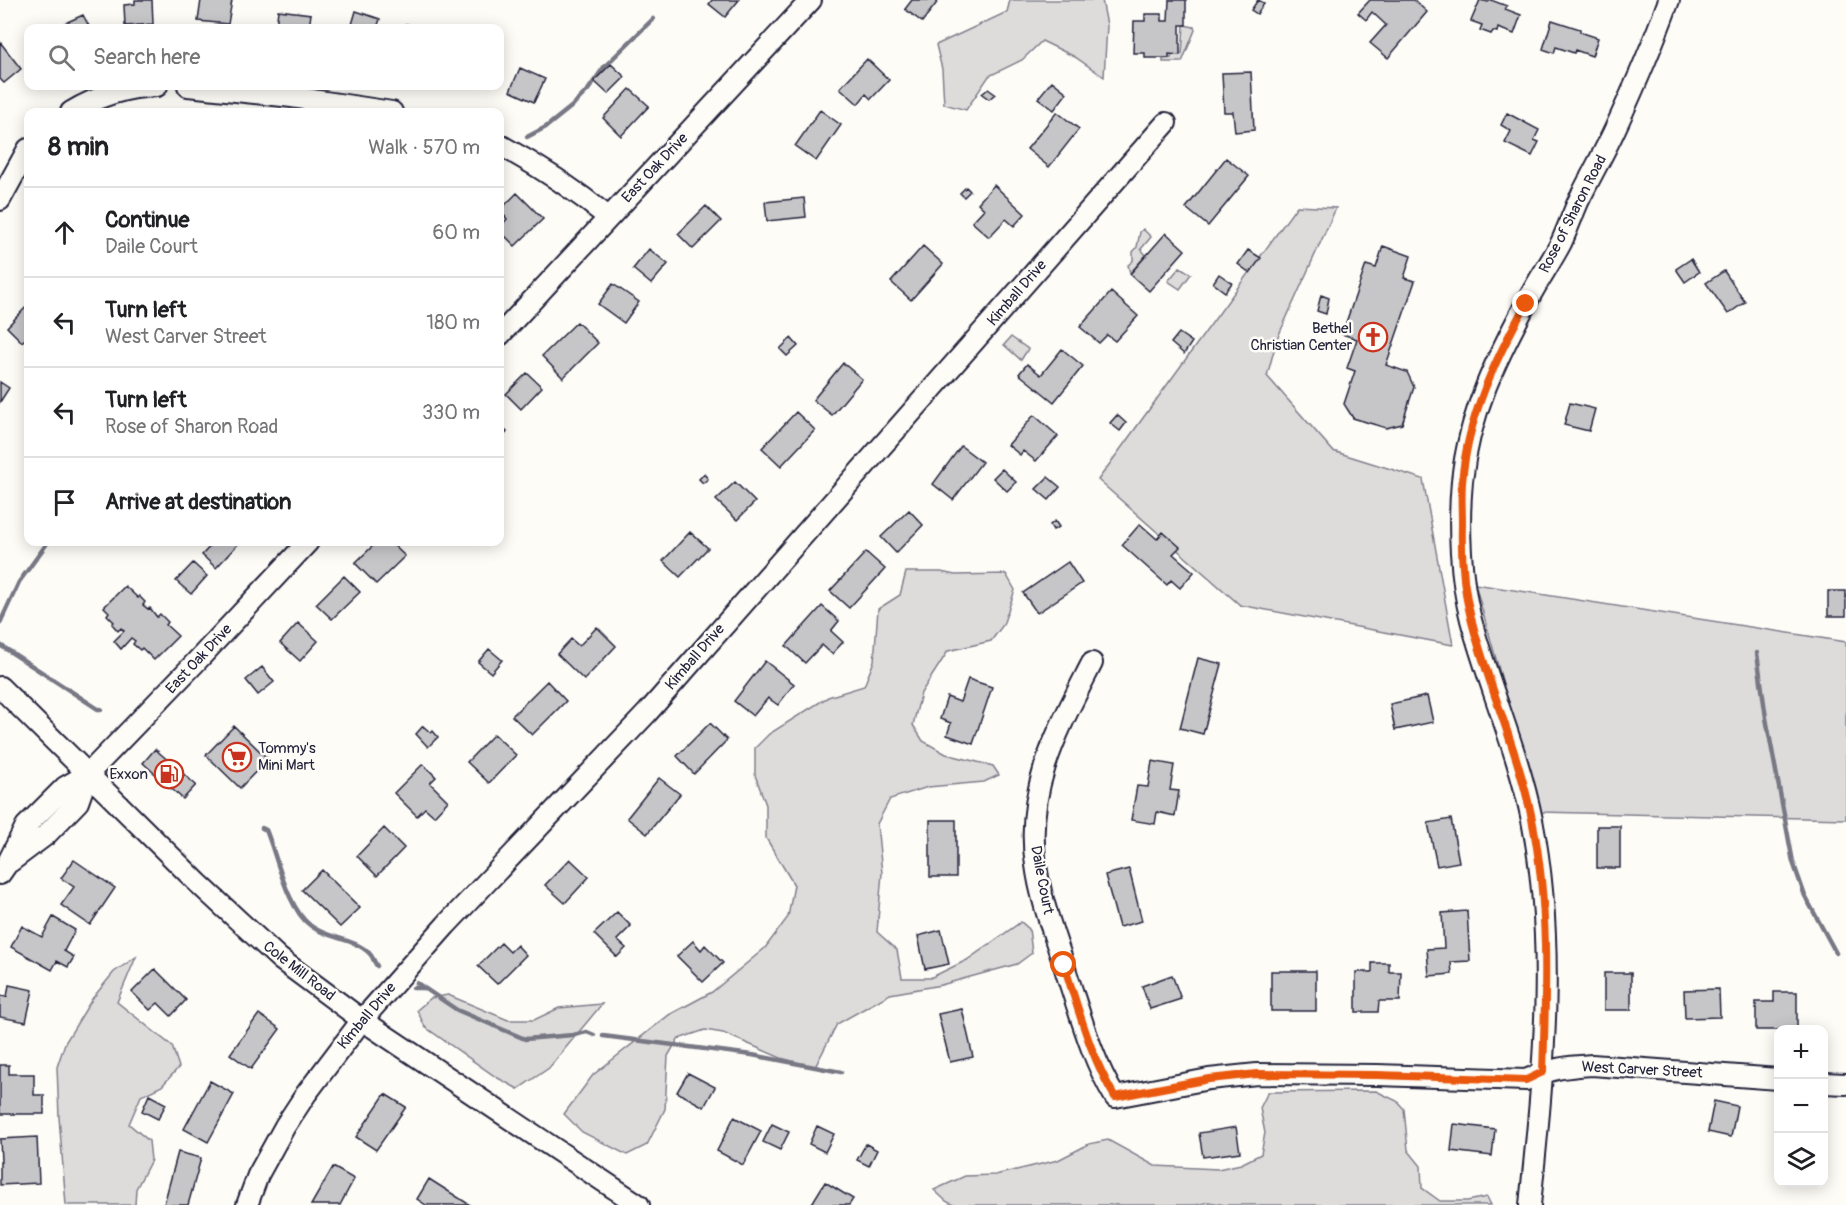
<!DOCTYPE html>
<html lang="en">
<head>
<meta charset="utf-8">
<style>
  body { margin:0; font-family:Pangolin,sans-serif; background:#f2f2f2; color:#202124 }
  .controls { position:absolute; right:18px; bottom:18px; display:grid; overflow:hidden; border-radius:12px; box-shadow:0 3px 15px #0003 }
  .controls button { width:54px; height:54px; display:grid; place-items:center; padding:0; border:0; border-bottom:2px solid #e0e0e0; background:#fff; color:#202124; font:30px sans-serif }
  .stop { position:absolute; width:18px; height:18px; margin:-14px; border:4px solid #ea580c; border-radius:50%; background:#fff }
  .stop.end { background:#ea580c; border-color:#fff; box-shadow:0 2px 6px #0008 }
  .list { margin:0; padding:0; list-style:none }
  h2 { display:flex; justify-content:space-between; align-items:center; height:78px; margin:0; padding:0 24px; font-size:26px }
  h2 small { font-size:20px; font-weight:400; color:#757577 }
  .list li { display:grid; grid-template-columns:39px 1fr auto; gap:18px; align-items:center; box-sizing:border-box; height:90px; padding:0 24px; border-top:2px solid #e0e0e0 }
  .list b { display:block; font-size:22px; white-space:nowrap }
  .list p { margin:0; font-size:20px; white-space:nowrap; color:#757577 }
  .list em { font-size:20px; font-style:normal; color:#757577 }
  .icon { flex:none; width:33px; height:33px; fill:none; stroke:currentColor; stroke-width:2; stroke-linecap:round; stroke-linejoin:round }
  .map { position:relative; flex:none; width:1846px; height:1205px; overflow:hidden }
  .search { position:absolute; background:#fff; box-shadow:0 3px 15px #0003; left:24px; top:24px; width:480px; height:66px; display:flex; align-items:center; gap:15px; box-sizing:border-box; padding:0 21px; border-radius:12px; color:#757577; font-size:22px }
  .panel { position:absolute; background:#fff; box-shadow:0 3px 15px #0003; left:24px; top:108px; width:480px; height:438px; border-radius:12px }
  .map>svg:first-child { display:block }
  .green { fill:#dddcdb; stroke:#807f8b; stroke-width:1.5 }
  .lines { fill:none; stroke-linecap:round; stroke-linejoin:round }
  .stream { stroke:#787885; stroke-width:4.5 }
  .building { fill:#c6c6c8; stroke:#22223b; stroke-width:1.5 }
  .minor-casing { stroke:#22223b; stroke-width:24 }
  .minor { stroke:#fdfcf7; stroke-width:20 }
  .route { stroke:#ea580c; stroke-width:8 }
  .labels { text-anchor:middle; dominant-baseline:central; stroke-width:5; stroke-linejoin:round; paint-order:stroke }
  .street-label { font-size:15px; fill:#22223b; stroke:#fdfcf7 }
  .poi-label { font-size:15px; fill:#22223b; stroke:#fdfcf7; text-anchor:end }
</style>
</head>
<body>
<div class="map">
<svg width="1846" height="1205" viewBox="0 0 1846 1205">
  <rect width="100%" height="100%" fill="#fdfcf7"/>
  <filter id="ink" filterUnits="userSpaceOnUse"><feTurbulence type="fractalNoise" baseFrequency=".0167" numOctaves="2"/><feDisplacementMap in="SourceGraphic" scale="12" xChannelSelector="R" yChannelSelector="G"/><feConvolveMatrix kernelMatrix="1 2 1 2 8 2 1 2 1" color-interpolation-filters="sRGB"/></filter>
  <g filter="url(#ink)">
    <path class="green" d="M1010 0H1102L1107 25 1104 77 1075 57 1042 41 1022 60 989 76 966 110 944 104 942 69 936 45 1007 12Z
      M1184 25 1194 27 1195 30 1182 62H1163V59L1171 58 1172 54H1182Z
      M1297 206 1336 208 1277 339 1267 376 1333 451 1423 479 1453 645 1240 605 1098 480Z
      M1143 229 1151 237 1141 249 1146 255 1130 273 1128 265 1133 261V252L1137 247 1140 232Z
      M1180 267 1191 274 1180 289 1168 281Z
      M1011 337 1028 349 1021 360 1004 345Z
      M906 572H941L955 575 1006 574 1015 590 1003 625 991 641 948 651 921 693 913 725 923 741 946 754 993 766 999 775 984 782 928 787 890 799 877 824 882 873 877 932 897 950 902 978H930L967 960 1021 922 1029 929 1032 953 1017 964 941 985 890 994 837 1024 815 1067 781 1058 723 1033 705 1030 678 1039 668 1056 665 1109 647 1145 627 1155 582 1132 564 1114 593 1075 669 1015 712 992 765 948 788 917 794 885 766 838V805L755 775V748L769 734 828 697 864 686 874 661 878 609 900 595Z
      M1475 584 1846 642V819L1539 812Z
      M136 957 117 1002 172 1046 179 1067 162 1086 141 1096 129 1124 149 1141 151 1160 136 1189 135 1205H66L59 1117 57 1067 65 1043 92 999 114 972Z
      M448 995 508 1020H534L559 1008 602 1004 549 1068 518 1089 496 1077 425 1027 417 1010 431 998Z
      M1376 1091 1397 1101 1404 1109 1408 1150 1421 1166 1422 1188 1440 1201H1467L1487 1197 1491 1205H1225L1209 1202 1196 1205H953L946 1201 934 1190 965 1176 995 1175 1058 1160 1089 1144 1108 1140 1155 1166 1218 1169 1241 1164 1261 1154 1265 1133 1260 1108 1268 1092Z"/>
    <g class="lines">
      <path class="stream" d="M527 137 546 127 571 107 588 90 604 67 653 19
        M0 623 19 582 48 542
        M0 645 98 709H101
        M1757 653 1766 718 1793 862 1805 896 1836 953
        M262 828 266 830C277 856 287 909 311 926 328 939 355 938 370 954 373 957 374 962 377 966
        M417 983 457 1010 525 1039 573 1035 587 1032 594 1035
        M413 988H424
        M603 1036 752 1055 841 1072"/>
    </g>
    <path class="building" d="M135 0H152L153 24 125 26 124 5 135 4Z
      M201 0H232L228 24 198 21Z
      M712 0H739L725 17 709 4Z
      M912 0H939L922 22 905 9Z
      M1169 0H1186V25H1180V55L1169 54V58H1145V53H1133L1134 21H1145V14H1162V21H1168Z
      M1258 0 1264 3 1257 14 1251 10Z
      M1370 0H1414L1427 12 1388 58 1370 43 1386 25 1372 12 1366 20 1358 13Z
      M1480 0 1488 2 1491 0 1507 6 1505 9 1521 15 1514 34 1498 28 1497 32 1493 31 1491 34 1480 30 1482 25 1471 21Z
      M278 10 311 14 309 28H276Z
      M356 11 380 19 377 28H351Z
      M83 15 90 28H54Z
      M1552 20 1580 29V32L1598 38 1592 56 1575 50 1574 53 1556 47 1554 53 1543 49Z
      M406 24 422 28H405Z
      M0 42 21 69 4 83 0 79Z
      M867 59 889 80 871 99 866 94 858 104 840 88Z
      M611 64 625 77 608 94 594 81Z
      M520 68 545 79 534 102 510 91Z
      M1251 72 1254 130 1235 132 1233 112H1224L1222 73Z
      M1052 81 1067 93 1054 110 1038 98Z
      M630 89 649 106 621 136 603 118Z
      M988 89 995 94 989 99 982 94Z
      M820 110 841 125 816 161 795 146Z
      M1057 112 1079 129 1049 167 1027 149Z
      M1507 113 1539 130 1534 140 1539 142 1532 156 1505 143 1511 131 1501 125Z
      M1226 158 1249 176 1208 226 1186 208Z
      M994 185 1025 214 1014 226 1006 219 989 237 972 222 984 209 978 203Z
      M966 187 970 191 964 197 960 193Z
      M517 193 543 219 515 246 500 231V227L507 219 500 210Z
      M804 198 806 217 767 221 765 202Z
      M706 206 721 221 693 249 678 234Z
      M1166 233 1185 250 1149 291 1130 274Z
      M923 246 943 264 911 300 891 282Z
      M1383 246 1411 256 1404 278 1415 281 1386 365 1407 372 1414 387 1402 424 1386 428 1353 418 1344 404 1355 371 1347 368 1357 339 1342 334 1366 265 1376 268Z
      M649 249 668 264 651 284 633 269Z
      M1248 250 1261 258 1250 273 1238 264Z
      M1691 259 1699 272 1685 282 1676 269Z
      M1724 271 1745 302 1728 314 1706 283Z
      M1219 274 1232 283 1225 292 1213 283Z
      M613 284 639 302 624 323 598 304Z
      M1111 292 1138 316 1115 341 1107 335 1099 343 1080 327Z
      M1321 295 1329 298 1326 314 1317 311Z
      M28 305V338L27 337 22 342 7 327Z
      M577 322 598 343 563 378 542 356Z
      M1179 333 1192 342 1184 354 1171 343Z
      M791 338 798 346 787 356 780 349Z
      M1062 349 1083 366 1054 402 1019 374 1027 364 1041 375Z
      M843 363 862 379 832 415 813 400Z
      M527 373 542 387 521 409 506 394Z
      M0 382 9 388 0 402Z
      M1570 403 1595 409 1589 431 1564 425Z
      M796 412 815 430 781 466 762 448Z
      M1034 415 1058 436 1036 461 1023 451 1020 455 1008 445Z
      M1117 415 1126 423 1120 431 1110 423Z
      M500 425 507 432 500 440Z
      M961 446 982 462 953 500 933 484Z
      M1002 469 1016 482 1007 491 993 478Z
      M704 474 708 479 703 483 699 479Z
      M1048 477 1060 487 1049 500 1036 489Z
      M735 482 755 502 737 520 716 500Z
      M909 510 923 525 896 553 881 537Z
      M1055 521 1059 527 1053 530 1050 525Z
      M1140 524 1157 539 1163 532 1180 547 1173 554 1194 572 1180 588 1171 580 1167 585 1122 545Z
      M690 532 708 548 680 577 663 561Z
      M214 542H240L216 568 202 555Z
      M377 542H390L405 556 376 584 355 563Z
      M866 552 885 569 849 608 830 591Z
      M1068 562 1082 583 1037 613 1023 593Z
      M193 563 207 576 191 594 176 581Z
      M344 576 360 592 332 619 316 604Z
      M125 586 138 598 139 596 145 602 143 605 148 609 150 608 157 617 160 614 168 622 166 625 178 636 154 660 142 648 140 650 133 644 135 641 131 638 121 649 114 641 124 631 121 628 118 631 112 624 114 622 107 615 109 612 104 607Z
      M1828 591H1846V616H1828Z
      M822 606 839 621 831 631 843 642 832 654 822 645 805 663 786 646Z
      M298 623 318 641 300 661 280 643Z
      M597 627 616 646 584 680 557 654 571 639 579 646Z
      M489 649 502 660 491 673 478 662Z
      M1198 658 1222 664 1203 734 1180 728Z
      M765 661 794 684 778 705 768 698 753 716 734 701Z
      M262 667 274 682 258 695 246 680Z
      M968 679 992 687 973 744 947 735 951 723 940 719 947 697 960 702Z
      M547 681 566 701 532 735 512 716Z
      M1427 696 1433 722 1395 730 1390 704Z
      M710 723 727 740 694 774 677 756Z
      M234 726 268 759 240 788 206 755Z
      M423 726 431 733 433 731 438 737 428 747 416 734Z
      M494 734 516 755 489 783 467 762Z
      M155 749 196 785 183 799 143 763Z
      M1152 761 1174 765 1170 790 1179 791 1175 816 1157 812 1155 824 1131 820 1137 786 1148 787Z
      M423 764 436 777 430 783 448 801 434 816 425 808 417 816 394 793Z
      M659 778 680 794 647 834 627 818Z
      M1451 819 1459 862 1437 866 1428 823Z
      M930 820H956V877H930Z
      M1597 826H1620V868H1597Z
      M384 828 404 848 377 876 357 856Z
      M570 859 589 877 565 903 545 885Z
      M74 860 115 888 90 925 61 905 74 887 61 878Z
      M1129 869 1142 921 1119 927 1105 875Z
      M322 870 360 908 340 927 302 890Z
      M1467 911 1470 961 1451 962 1452 974 1429 976 1427 949 1444 948 1442 913Z
      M617 912 631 926 617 940 626 948 617 957 594 934Z
      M53 917 75 930 64 951 74 957 68 967 57 961 52 970 11 947 22 926 42 937Z
      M941 930 949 964 925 969 918 936Z
      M693 941 701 950 705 945 723 963 703 982 677 956Z
      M501 943 510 952 517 945 526 955 497 984 478 966Z
      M1372 963H1389V972H1401L1400 1001H1379L1378 1012H1356V972H1372Z
      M155 969 186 1000 171 1016 158 1003 150 1010 132 992Z
      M1271 971H1316V1011H1271Z
      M1604 973H1631V1010H1604Z
      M1172 975 1181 999 1150 1009 1142 986Z
      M9 985 33 990 26 1022 0 1017V996L7 997Z
      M1719 989 1720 1017 1685 1018 1684 990Z
      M1774 992H1797V1030H1756V1002H1774Z
      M962 1009 973 1057 950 1062 938 1014Z
      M259 1014 280 1029 251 1069 230 1054Z
      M0 1065H9V1074H34V1095H44V1114H0Z
      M688 1073 715 1087 704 1107 677 1092Z
      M210 1081 234 1094 208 1142 184 1129Z
      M385 1094 406 1107 376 1150 356 1137Z
      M149 1095 166 1104 158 1119 142 1111Z
      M1714 1101 1737 1106 1731 1137 1708 1132Z
      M734 1117 761 1131 743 1165 717 1151Z
      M772 1124 789 1132 780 1150 763 1142Z
      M1454 1124 1495 1129 1492 1156 1451 1151Z
      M817 1126 834 1134 825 1152 809 1144Z
      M1236 1127 1240 1152 1203 1157 1199 1133Z
      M37 1137 39 1183 0 1185V1162H1L0 1139Z
      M866 1144 877 1150 869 1166 857 1160Z
      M178 1152 201 1158 188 1205H167L164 1204Z
      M333 1167 354 1179 340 1205H311Z
      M429 1179 470 1205H426L417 1199Z
      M825 1182 853 1199 849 1205H811Z"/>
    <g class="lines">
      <g class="minor-casing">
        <path id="minor" d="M188 86 292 97 392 112
          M71 112C98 96 125 87 157 86
          M500 145C539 166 574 189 608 217
          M0 200 28 149
          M500 335 811 0
          M1092 663C1059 728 1024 789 1036 865 1041 903 1056 939 1067 975 1081 1017 1092 1059 1115 1097L1209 1079 1257 1074 1377 1075 1526 1080C1552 1068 1564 1067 1592 1065L1778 1079
          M0 687 199 884 280 959 362 1020 639 1205
          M10 862 46 835 78 802 88 774
          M0 874 7 864 26 826 65 787 88 774 194 664 308 542
          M1824 1083 1846 1084
          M247 1205 258 1175 285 1126 306 1094 362 1020 446 925 648 712 1166 123
          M1530 1205C1543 1077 1557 947 1532 820 1518 751 1489 687 1471 620 1460 578 1458 524 1462 481 1469 413 1497 357 1529 298 1539 279 1551 262 1561 243 1567 230 1572 216 1578 202 1590 177 1604 153 1615 129 1635 86 1653 44 1669 0"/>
      </g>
      <use href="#minor" class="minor"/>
    </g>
  </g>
  <g class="lines" filter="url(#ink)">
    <path class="route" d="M1064 965C1079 1010 1090 1056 1115 1097L1209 1079 1257 1074 1377 1075 1526 1080 1543 1072C1546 987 1549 903 1532 819 1518 750 1488 686 1471 618 1463 587 1461 556 1462 524 1462 510 1461 496 1462 483 1467 418 1495 360 1526 304"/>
  </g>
  <defs>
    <g id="church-ring" transform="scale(1.5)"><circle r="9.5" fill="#fdfcf7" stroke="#c8321e" stroke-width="1.5"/><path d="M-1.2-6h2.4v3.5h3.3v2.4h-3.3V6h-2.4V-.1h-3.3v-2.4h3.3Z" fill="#c8321e"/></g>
    <g id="supermarket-ring" transform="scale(1.5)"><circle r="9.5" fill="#fdfcf7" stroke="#c8321e" stroke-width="1.5"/><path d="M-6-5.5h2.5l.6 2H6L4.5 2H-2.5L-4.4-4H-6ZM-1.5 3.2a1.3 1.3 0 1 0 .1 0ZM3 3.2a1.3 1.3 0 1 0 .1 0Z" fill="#c8321e"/></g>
    <g id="fuel-ring" transform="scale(1.5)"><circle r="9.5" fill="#fdfcf7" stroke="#c8321e" stroke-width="1.5"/><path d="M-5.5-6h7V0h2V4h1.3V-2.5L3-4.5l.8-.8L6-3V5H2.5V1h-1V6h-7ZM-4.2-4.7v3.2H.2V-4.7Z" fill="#c8321e"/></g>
  </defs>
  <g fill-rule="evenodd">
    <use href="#church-ring" x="1373" y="337"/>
    <use href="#supermarket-ring" x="237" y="757"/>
    <use href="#fuel-ring" x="169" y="774"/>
  </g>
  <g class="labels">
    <g class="street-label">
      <text transform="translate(655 168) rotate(-47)">East Oak Drive</text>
      <text transform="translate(1573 214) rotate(-63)">Rose of Sharon Road</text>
      <text transform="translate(1017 293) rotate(-49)">Kimball Drive</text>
      <text transform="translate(695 657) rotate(-49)">Kimball Drive</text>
      <text transform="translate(199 659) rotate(-47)">East Oak Drive</text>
      <text transform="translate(1042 880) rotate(79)">Daile Court</text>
      <text transform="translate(299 971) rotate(38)">Cole Mill Road</text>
      <text transform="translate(367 1016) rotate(-50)">Kimball Drive</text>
      <text transform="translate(1642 1070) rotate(3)">West Carver Street</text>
    </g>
    <g class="poi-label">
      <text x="1352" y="328">Bethel<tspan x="1352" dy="17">Christian Center</tspan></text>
      <text x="258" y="748" text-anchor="start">Tommy's<tspan x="258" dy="17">Mini Mart</tspan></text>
      <text x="148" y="774">Exxon</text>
    </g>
  </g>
</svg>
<div class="controls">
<button>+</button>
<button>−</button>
<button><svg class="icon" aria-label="layers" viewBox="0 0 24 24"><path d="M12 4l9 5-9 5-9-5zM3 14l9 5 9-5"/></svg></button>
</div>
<div class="stop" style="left:1064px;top:965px"></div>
<div class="stop end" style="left:1526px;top:304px"></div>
<div class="search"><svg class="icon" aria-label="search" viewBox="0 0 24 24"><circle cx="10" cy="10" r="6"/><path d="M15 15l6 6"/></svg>Search here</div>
<section class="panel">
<h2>8 min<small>Walk · 570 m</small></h2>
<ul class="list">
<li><svg class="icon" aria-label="ahead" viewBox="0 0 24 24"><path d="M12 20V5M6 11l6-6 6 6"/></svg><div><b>Continue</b><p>Daile Court</p></div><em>60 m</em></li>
<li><svg class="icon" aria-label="left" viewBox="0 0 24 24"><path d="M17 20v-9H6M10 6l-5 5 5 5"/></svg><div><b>Turn left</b><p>West Carver Street</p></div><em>180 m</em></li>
<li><svg class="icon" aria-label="left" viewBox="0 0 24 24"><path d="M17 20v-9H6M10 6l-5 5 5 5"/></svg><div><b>Turn left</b><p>Rose of Sharon Road</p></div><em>330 m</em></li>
<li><svg class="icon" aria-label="arrive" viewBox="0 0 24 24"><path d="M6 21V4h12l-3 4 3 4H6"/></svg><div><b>Arrive at destination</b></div></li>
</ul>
</section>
</div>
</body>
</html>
